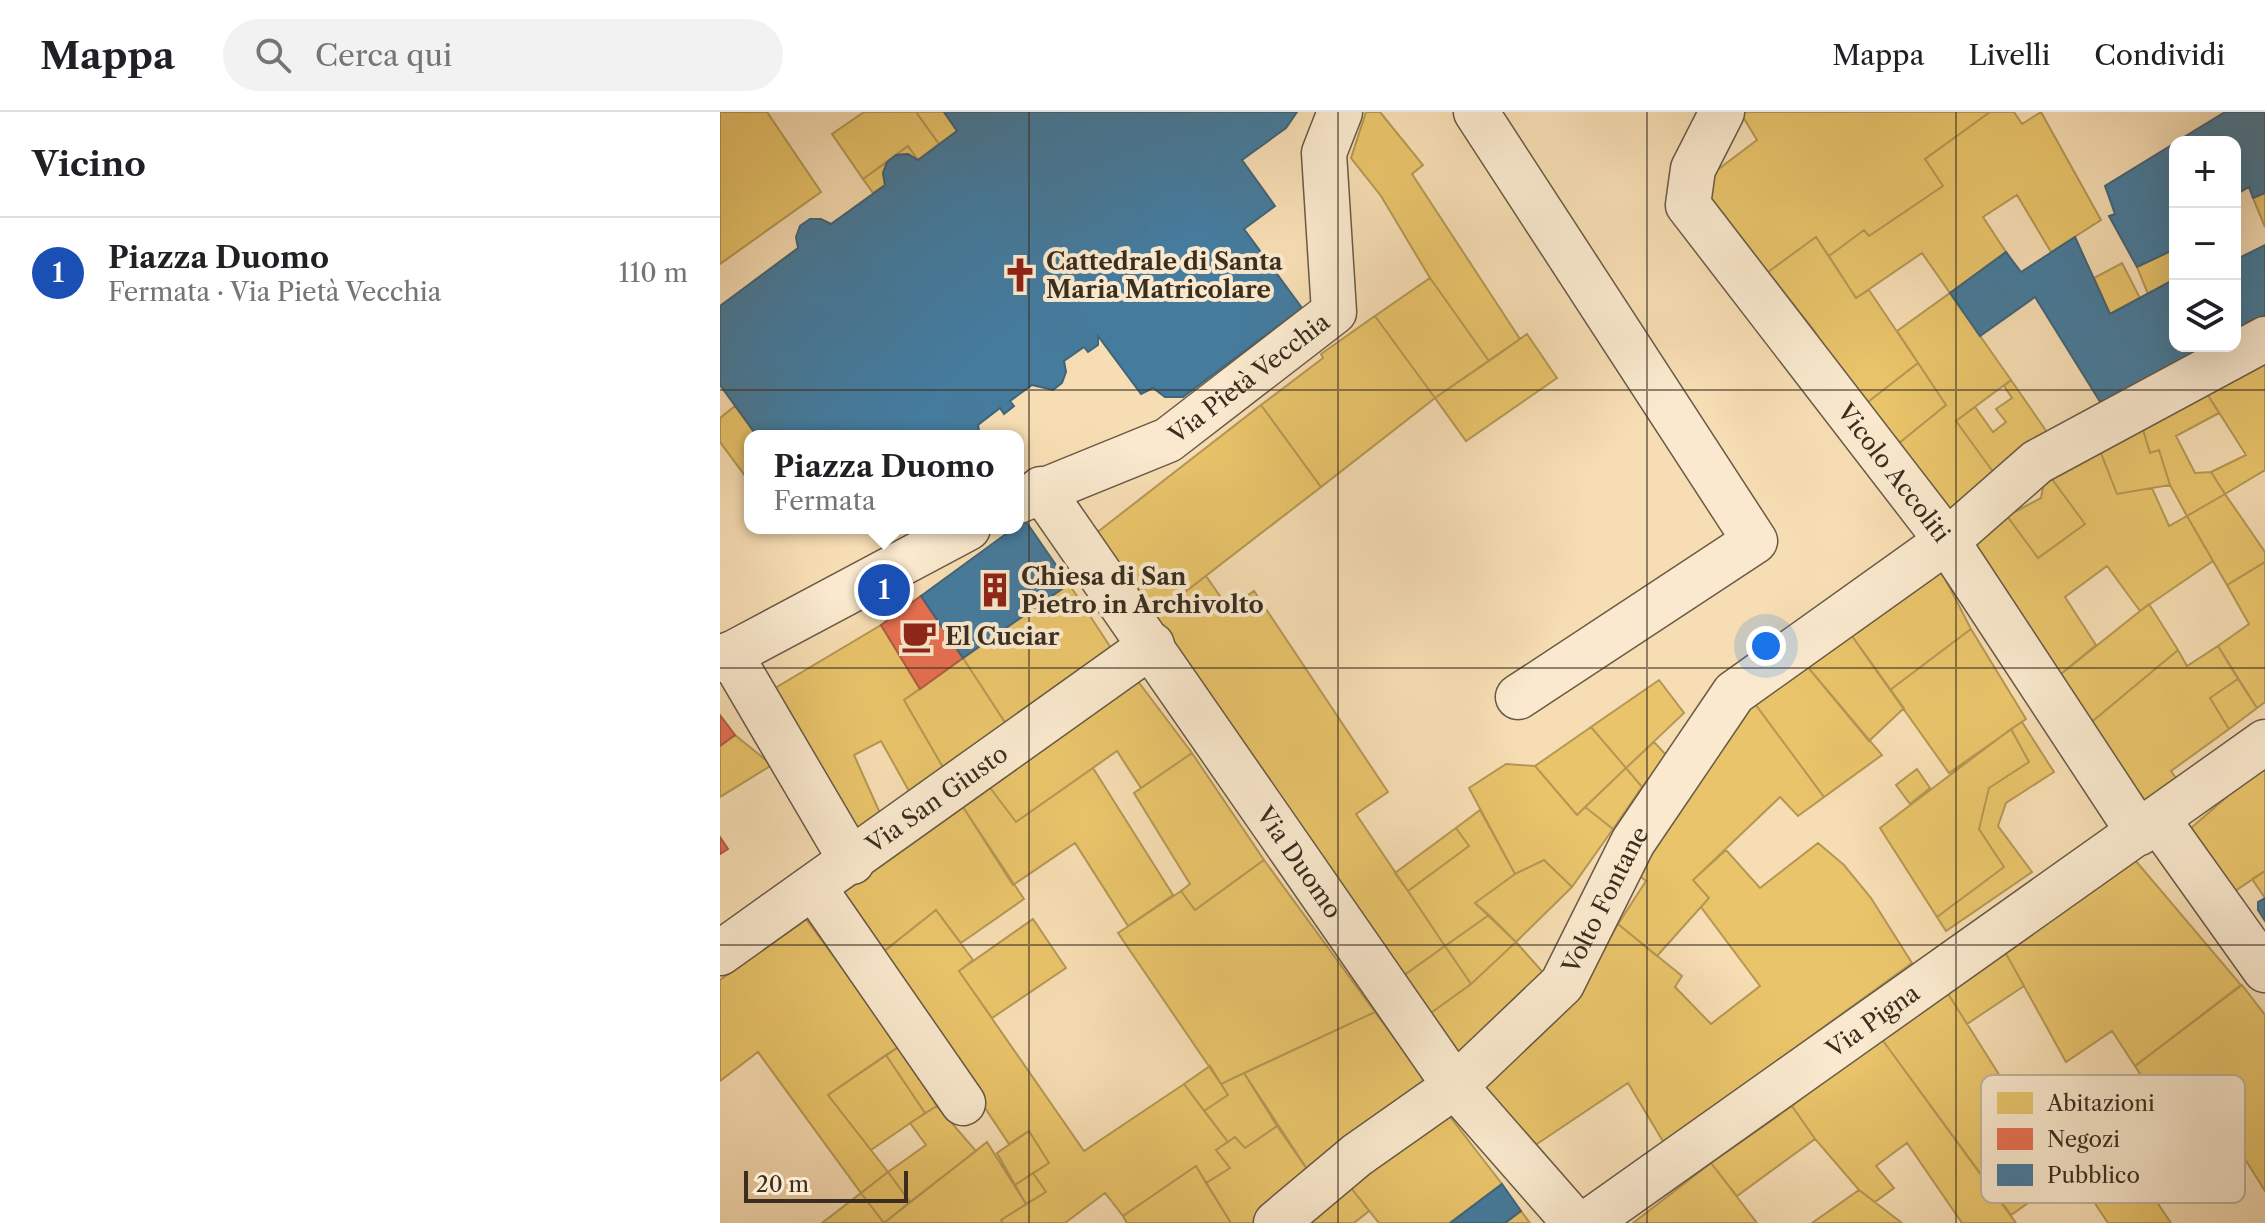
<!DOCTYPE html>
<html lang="it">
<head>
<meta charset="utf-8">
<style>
  body { margin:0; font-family:"Libre Caslon Text",serif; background:#f2f2f2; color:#202124 }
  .controls { position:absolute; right:24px; top:24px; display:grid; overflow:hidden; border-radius:16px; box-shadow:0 8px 32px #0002 }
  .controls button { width:72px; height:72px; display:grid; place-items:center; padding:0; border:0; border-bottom:2px solid #e0e0e0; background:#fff; color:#202124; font:40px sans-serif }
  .scale { position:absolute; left:24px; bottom:20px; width:164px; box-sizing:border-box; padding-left:8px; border:4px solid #392e20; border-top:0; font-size:22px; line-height:28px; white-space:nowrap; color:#392e20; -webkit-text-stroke:6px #fae9ce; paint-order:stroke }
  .you { position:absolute; left:1046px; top:534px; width:28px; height:28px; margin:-20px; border:6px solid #fff; border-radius:50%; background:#1a73e8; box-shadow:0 0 0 12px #1a73e833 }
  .badge { display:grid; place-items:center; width:52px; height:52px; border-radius:50%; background:#d93025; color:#fff; font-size:26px; font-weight:700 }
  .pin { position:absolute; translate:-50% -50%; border:4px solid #fff; box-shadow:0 2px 8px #0006 }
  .popup { position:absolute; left:24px; top:318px; width:280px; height:104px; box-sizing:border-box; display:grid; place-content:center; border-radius:16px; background:#fff; filter:drop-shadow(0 2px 6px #0005); font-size:26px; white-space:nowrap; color:#757577 }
  .popup b { font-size:30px; color:#202124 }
  .popup::after { content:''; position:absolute; left:50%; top:100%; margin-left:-16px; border:16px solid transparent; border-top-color:#fff }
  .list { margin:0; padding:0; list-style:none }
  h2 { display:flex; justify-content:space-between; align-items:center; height:104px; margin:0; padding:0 32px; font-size:34px }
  h2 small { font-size:26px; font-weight:400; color:#757577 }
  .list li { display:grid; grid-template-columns:52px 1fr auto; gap:24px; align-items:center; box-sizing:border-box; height:112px; padding:0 32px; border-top:2px solid #e0e0e0 }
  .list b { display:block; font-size:30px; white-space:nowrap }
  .list p { margin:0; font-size:26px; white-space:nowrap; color:#757577 }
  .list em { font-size:26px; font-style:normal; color:#757577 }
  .icon { flex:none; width:44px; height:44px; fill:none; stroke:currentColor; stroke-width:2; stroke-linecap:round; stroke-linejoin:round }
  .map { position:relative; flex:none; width:1545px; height:1111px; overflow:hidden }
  header { display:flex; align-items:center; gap:48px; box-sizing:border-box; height:112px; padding:0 40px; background:#fff; border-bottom:2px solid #e0e0e0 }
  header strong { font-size:38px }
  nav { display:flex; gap:44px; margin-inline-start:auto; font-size:28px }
  .search { width:560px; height:72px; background:#f2f2f2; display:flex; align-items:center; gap:20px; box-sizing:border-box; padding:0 28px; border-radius:44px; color:#757577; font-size:30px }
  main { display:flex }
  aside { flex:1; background:#fff }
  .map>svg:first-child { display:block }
  .homes { fill:#e9c46a; stroke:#b49754; stroke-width:2 }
  .shops { fill:#e76f51; stroke:#b35c42; stroke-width:2 }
  .public { fill:#457b9d; stroke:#416478; stroke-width:2 }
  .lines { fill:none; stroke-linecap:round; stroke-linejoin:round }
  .minor-casing { stroke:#685a45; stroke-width:47 }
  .minor { stroke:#fae9ce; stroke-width:44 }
  .grid { fill:none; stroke:#392e20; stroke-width:2; stroke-opacity:0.55 }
  .labels { text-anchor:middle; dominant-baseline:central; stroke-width:8; stroke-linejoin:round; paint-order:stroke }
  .poi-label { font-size:24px; font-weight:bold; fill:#392e20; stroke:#fae9ce; text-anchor:start }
  .street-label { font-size:24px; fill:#392e20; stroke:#fae9ce }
  .key { fill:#fae9ce; stroke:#c0b19a; stroke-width:2 }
  .key-label { font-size:22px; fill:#392e20 }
</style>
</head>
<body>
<header>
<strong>Mappa</strong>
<div class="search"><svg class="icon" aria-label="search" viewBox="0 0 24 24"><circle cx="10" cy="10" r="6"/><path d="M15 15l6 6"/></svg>Cerca qui</div>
<nav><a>Mappa</a><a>Livelli</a><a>Condividi</a></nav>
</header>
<main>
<aside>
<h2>Vicino<small></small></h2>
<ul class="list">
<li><span class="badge" style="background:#1a4fb4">1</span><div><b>Piazza Duomo</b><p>Fermata · Via Pietà Vecchia</p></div><em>110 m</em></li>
</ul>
</aside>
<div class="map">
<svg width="1545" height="1111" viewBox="0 0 1545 1111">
  <rect width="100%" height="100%" fill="#f7ddb3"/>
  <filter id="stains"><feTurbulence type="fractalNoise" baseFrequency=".0025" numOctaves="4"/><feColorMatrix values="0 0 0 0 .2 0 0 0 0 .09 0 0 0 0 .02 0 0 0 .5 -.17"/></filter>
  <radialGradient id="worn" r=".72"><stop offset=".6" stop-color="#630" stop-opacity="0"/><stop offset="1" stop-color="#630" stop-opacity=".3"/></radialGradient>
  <path class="homes" d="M0 0H47L101 80 0 152Z
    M144 0H196L219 32 198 48 188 34 143 67 112 22Z
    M196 0H224L237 19 219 32Z
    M646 0H660L703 53 692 62 800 227 769 249 710 166 661 84 631 46Z
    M1270 0 1205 47 1223 74 1149 124 1144 118 1109 144 1096 125 1048 160 980 71 1037 28 1020 0Z
    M1270 0H1294L1302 12 1321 0 1381 108 1331 140 1297 83 1263 105 1286 140 1230 181 1202 141 1136 186 1109 144 1144 118 1149 124 1223 74 1205 47Z
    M188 34 198 48 188 42 176 43Z
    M167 50 163 61 165 73 153 81 143 67Z
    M1545 81V115L1533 86Z
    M1096 125 1136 186 1149 178 1198 251 1144 293 1093 217 1048 160Z
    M1455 137V167L1428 182 1417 155Z
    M1402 151 1420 186 1390 202 1374 166Z
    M710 166 769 249 715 286 655 204Z
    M1230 181 1291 268 1236 309 1279 368 1224 409 1173 336 1226 293 1177 219Z
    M655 204 715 286 601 375 541 293 603 246 601 242Z
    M807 222 837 266 746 329 715 286Z
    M1545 245V358L1505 382 1491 360 1526 343 1486 280Z
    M1198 251 1226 293 1173 336 1144 293Z
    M1291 268 1329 323 1279 368 1236 309 1255 295 1273 320 1286 310 1276 297 1292 286 1284 274Z
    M1486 280 1499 301 1456 324 1475 361 1491 360 1505 382 1467 404 1450 373 1439 338 1430 341 1421 311Z
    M541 293 601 375 430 507 375 422Z
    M15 294 37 324H30V362L26 365 0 330V306Z
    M1421 311 1430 341 1439 338 1450 373 1397 382 1377 331Z
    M1377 331 1397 382 1432 376 1449 414 1467 404 1493 449 1420 499 1387 454 1345 485 1376 533 1331 570 1249 439 1287 404 1318 446 1365 412 1326 359Z
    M1326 359 1365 412 1318 446 1287 404 1321 386Z
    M1505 382 1545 440V450L1507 473 1467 404Z
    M1545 450V590L1537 596 1498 534 1529 512 1507 473Z
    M1217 451 1251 517 1170 578 1127 517Z
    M486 464 509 497 534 479 668 680 636 702 725 834 676 869 430 507Z
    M349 472 395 542 290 618 243 546Z
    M1429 492 1458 538 1362 618 1331 570Z
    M161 513 200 577 184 588 228 664 194 688 161 629 134 643 164 710 128 736 52 578Z
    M1127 517 1184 596 1149 629 1081 547Z
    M1251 517 1306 607 1229 661 1170 578Z
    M1498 534 1518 567 1490 586 1509 617 1451 659 1456 666 1422 696 1362 618 1458 538 1467 554Z
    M243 546 290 618 228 664 184 588Z
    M1081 547 1162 643 1104 685 1027 581Z
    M1518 567 1537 596 1509 617 1490 586Z
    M417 568 472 641 421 676 397 639 296 710 268 673Z
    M939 568 964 601 906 656 871 615Z
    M1027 581 1104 685 1078 704 1060 685 973 768 989 786 937 844 898 812 926 769 909 756Z
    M1302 610 1334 660 1286 691 1278 714 1312 760 1226 819 1217 805 1284 755 1259 717 1269 676 1309 650 1291 617Z
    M871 615 906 656 857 703 815 654Z
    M1291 617 1309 650 1269 676 1259 717 1284 755 1217 805 1160 716Z
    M15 623 52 653 0 685V634Z
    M934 630 948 645 922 675 906 656Z
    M472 641 544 748 475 798 461 779 470 772 414 681Z
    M786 652 815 654 857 703 865 695 893 717 852 775 824 748 795 762 749 676Z
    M1545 652V759L1512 781 1471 716Z
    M373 656 453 783 408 814 355 731 293 773 241 692 268 673 296 710Z
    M906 656 922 675 893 717 865 695Z
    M1197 657 1210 676 1190 692 1176 673Z
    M241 692 304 787 241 831 216 798 159 843 119 782Z
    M760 698 795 762 755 791 769 803 725 834 688 779 749 734 736 716Z
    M736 716 749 734 688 779 675 761Z
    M1098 731 1124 753 1151 786 1192 851 944 1031 908 971 808 1038 757 970 880 843 898 812 962 864 955 875 991 912 1040 874 981 795 989 786 973 768 1006 738 1040 776Z
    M544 748 655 900 501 972 398 821 461 779 475 798Z
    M824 748 852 775 796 830 755 791 795 762Z
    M1415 748 1521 873 1415 954 1392 919 1346 950 1284 838Z
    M1545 759V786L1532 767Z
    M216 798 253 848 239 859 364 1039 464 972 508 1030 496 1038 510 1056 486 1071 476 1054 403 1104 385 1081 345 1111H283L281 1108 326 1080 313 1061 329 1051 309 1019 289 1032 162 841Z
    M769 803 796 830 751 872 725 834Z
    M86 807 180 934 108 983 168 1060 141 1081 38 940 0 969V868Z
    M313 807 346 856 272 906 239 859Z
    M796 830 827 865 739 951 704 906 751 872Z
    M725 834 751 872 704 906 676 869Z
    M1284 838 1304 874 1247 912 1225 877Z
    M1522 873 1545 903V1079L1500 1007 1453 1014 1415 954Z
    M1225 877 1316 1021 1287 1041 1296 1054 1422 966 1453 1014 1406 1044 1451 1111H1388L1358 1066 1365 1061 1360 1054 1291 1103 1161 926Z
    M655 900 708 972 593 1066 524 961Z
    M1161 926 1296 1111H1242L1187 1031 1156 1054 1174 1076 1155 1090 1139 1078 1095 1027 1072 994Z
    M180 934 217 994 205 1001 166 943Z
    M166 943 205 1001 151 1038 108 983Z
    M490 954 508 983 484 999 464 972Z
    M524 961 557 1014 525 1036 515 1025 508 1030 484 999 508 983 501 972Z
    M721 993 782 1072 730 1111H659L624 1067Z
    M217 994 256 1039 190 1090 168 1060 206 1033 190 1011Z
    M1072 994 1095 1027 1017 1084 991 1051Z
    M557 1014 593 1066 539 1111H511L486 1071 510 1056 496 1038 515 1025 525 1036Z
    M309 1019 329 1051 295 1073 277 1041Z
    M1440 1023 1462 1059 1429 1079 1406 1044Z
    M267 1030 306 1092 281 1108 283 1111H164Z
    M991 1051 1037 1111H913Z
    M476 1054 511 1111H407L403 1104Z
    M168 1060 190 1090 164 1111 141 1081Z
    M313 1061 326 1080 306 1092 295 1073Z
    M624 1067 649 1099 634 1111H573Z
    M1139 1078 1182 1111H1092Z
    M141 1081 164 1111H102Z
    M801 1099 810 1111H785Z"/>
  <path class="shops" d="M201 484 243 546 200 577 161 513Z
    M0 603 15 623 0 634Z
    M0 725 8 737 0 742Z"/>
  <path class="public" d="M224 0H577L566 16 522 48 555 94 524 117 582 196 463 285H445L433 276 421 282 378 224V233L368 240 364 235 344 249 346 260 342 271 333 278 312 273 290 289 294 294 284 302 280 296 258 313 260 324H37L0 273V194L78 136 76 125 80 114 90 107H101L111 112 165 73 163 61 167 50 176 43 188 42 198 48 237 19Z
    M1505 0H1545V81L1533 86 1529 75 1515 83V30H1456Z
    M1455 31V115L1451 118 1455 137 1417 155 1389 104 1395 102 1385 74Z
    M1355 125 1390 202 1455 167V234H1506L1382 293 1315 185 1260 224 1230 181 1286 140 1301 160Z
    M1545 133V214L1515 229V148Z
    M305 408 349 472 243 546 201 484Z
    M1545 786V785V809L1538 798V790Z
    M782 1072 801 1099 785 1111H730Z"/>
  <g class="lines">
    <g class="minor-casing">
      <g id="minor">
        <path d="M756 0 1035 429 798 585"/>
        <path id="s1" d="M1002 0 973 57 968 93 1227 429 1419 721"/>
        <path id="s2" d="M321 377 735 974 855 1111"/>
        <path id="s3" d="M298 389 448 328 614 200 604 41 620 0"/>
        <path d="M10 542 132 750"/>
        <path d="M0 548 248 416"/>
        <path d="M1438 708 1545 858"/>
        <path d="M94 776 243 991"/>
        <path id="s4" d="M0 841 432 533"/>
        <path id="s5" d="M556 1111 637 1043 735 974 842 872 913 730 1014 581 1227 429 1317 350 1545 227"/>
        <path id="s6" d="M867 1111 1545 630"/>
      </g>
    </g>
    <use href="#minor" class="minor"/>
  </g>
  <path class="grid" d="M309 0V1111M618 0V1111M927 0V1111M1236 0V1111M0 278H1545M0 556H1545M0 833H1545"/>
  <defs>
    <g id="church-bare" transform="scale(2.76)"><path d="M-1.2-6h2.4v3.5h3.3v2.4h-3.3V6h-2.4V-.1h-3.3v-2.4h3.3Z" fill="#8f2418" stroke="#fae9ce" stroke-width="2.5" paint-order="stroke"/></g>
    <g id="building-bare" transform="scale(2.76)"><path d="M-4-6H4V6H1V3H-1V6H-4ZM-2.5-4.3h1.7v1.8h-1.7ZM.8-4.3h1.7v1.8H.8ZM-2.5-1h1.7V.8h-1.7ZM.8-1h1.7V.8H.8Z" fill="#8f2418" stroke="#fae9ce" stroke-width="2.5" paint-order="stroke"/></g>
    <g id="cafe-bare" transform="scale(2.76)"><path d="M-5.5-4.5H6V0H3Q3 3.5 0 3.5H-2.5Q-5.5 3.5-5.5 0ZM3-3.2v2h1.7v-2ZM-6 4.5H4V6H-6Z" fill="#8f2418" stroke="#fae9ce" stroke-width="2.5" paint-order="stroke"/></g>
  </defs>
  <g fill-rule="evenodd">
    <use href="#church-bare" x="300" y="163"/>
    <use href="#building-bare" x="275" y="478"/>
    <use href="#cafe-bare" x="199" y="524"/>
  </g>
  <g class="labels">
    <g class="poi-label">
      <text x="326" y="149">Cattedrale di Santa<tspan x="326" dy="28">Maria Matricolare</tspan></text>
      <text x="301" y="464">Chiesa di San<tspan x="301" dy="28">Pietro in Archivolto</tspan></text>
      <text x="225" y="524">El Cuciar</text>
    </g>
    <g class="street-label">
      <text stroke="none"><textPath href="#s3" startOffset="264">Via Pietà Vecchia</textPath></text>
      <text stroke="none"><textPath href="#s1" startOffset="438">Vicolo Accoliti</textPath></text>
      <text stroke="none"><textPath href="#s4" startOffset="266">Via San Giusto</textPath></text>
      <text stroke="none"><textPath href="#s2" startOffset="454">Via Duomo</textPath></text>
      <text stroke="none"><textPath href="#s5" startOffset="468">Volto Fontane</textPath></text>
      <text stroke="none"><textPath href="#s6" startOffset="350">Via Pigna</textPath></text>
    </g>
  </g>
  <rect x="1261" y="963" width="264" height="128" rx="12" class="key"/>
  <rect x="1277" y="980" width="36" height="22" fill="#e9c46a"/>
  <rect x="1277" y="1016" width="36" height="22" fill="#e76f51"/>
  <rect x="1277" y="1052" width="36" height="22" fill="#457b9d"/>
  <g class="key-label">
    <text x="1327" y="999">Abitazioni</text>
    <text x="1327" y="1035">Negozi</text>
    <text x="1327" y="1071">Pubblico</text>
  </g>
  <rect width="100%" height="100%" filter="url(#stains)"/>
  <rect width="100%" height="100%" fill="url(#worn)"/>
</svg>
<div class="controls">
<button>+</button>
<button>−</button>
<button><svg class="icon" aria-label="layers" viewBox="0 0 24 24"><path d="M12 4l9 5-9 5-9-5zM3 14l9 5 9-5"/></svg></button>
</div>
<div class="scale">20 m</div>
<div class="you"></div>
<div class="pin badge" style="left:164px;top:478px;background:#1a4fb4">1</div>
<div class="popup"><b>Piazza Duomo</b>Fermata</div>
</div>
</main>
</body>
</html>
